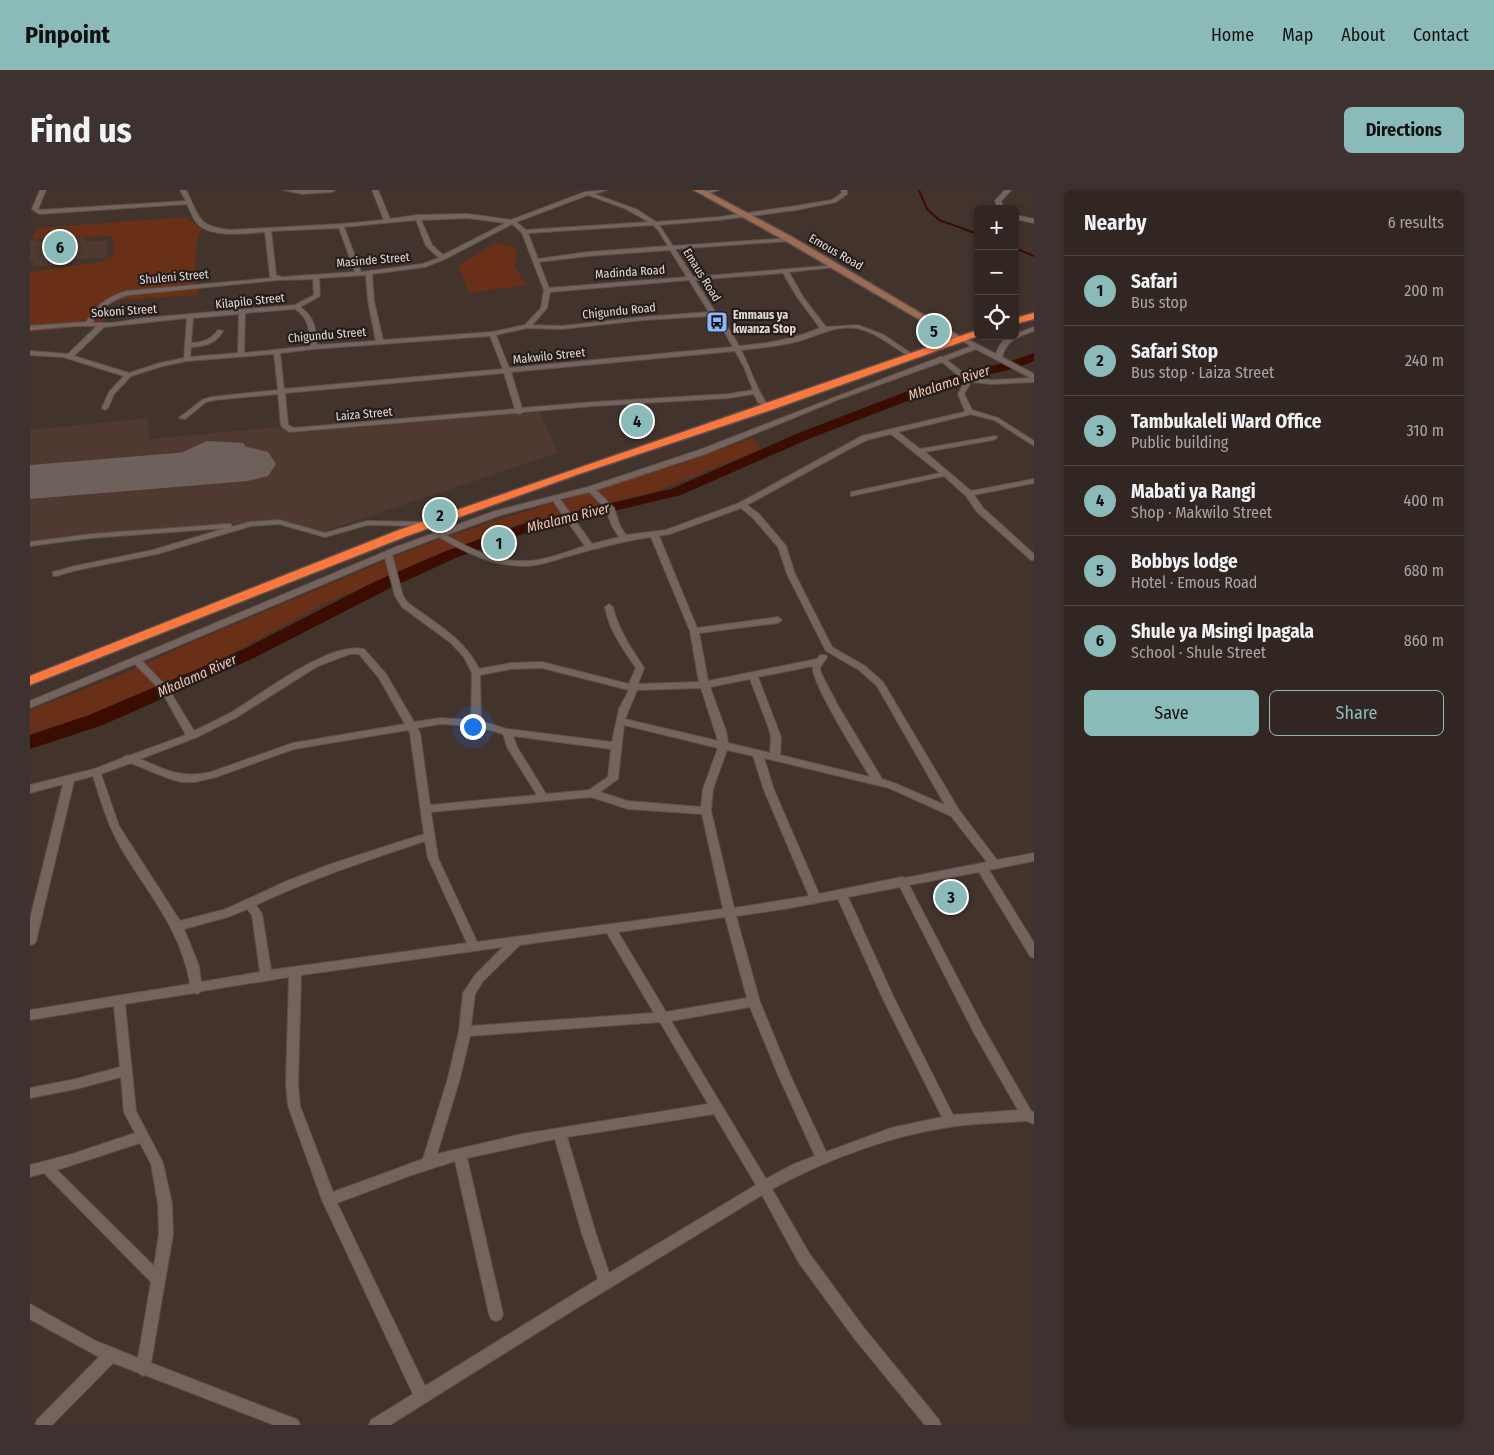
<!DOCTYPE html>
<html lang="en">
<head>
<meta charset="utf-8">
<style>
  body { margin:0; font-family:"Fira Sans Condensed",sans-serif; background:#3d322f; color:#f1f3f6 }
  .controls { position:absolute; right:15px; top:15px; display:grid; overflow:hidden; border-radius:8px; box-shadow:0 2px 8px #0003 }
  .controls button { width:45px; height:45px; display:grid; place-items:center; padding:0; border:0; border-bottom:1px solid #4d4340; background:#322622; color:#f1f3f6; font:25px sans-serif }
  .you { position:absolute; left:442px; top:536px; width:18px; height:18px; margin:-12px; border:4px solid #fff; border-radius:50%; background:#1a73e8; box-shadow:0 0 0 8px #1a73e833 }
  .badge { display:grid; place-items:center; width:32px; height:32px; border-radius:50%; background:#8bbbb9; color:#111; font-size:16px; font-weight:700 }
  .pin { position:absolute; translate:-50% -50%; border:2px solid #fff; box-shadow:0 1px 5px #0006 }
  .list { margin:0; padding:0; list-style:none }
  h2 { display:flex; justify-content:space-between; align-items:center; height:65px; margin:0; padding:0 20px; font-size:21px }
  h2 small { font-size:16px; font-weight:400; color:#a8a5a5 }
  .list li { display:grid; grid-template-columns:32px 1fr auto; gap:15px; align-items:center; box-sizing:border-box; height:70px; padding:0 20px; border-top:1px solid #4d4340 }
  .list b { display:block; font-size:19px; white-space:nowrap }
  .list p { margin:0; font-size:16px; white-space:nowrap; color:#a8a5a5 }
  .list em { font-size:16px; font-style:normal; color:#a8a5a5 }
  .actions { display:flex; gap:10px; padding:15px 20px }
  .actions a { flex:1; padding:11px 0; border:1px solid #8bbbb9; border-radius:8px; text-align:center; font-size:18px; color:#8bbbb9 }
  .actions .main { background:#8bbbb9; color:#111 }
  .icon { flex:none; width:28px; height:28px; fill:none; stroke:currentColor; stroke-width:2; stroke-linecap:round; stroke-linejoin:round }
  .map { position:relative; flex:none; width:1004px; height:1235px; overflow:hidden; border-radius:8px }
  header { display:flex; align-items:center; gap:30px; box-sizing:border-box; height:70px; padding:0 25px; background:#8bbbb9; color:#111 }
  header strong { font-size:24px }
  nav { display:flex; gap:28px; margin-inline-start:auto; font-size:18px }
  .intro { display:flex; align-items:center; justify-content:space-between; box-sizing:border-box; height:120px; padding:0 30px }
  h1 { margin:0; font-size:35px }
  .button { padding:12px 22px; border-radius:8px; background:#8bbbb9; color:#111; font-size:18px; font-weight:700 }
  main { display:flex; gap:30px; padding:0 30px }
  aside { flex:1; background:#322622; border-radius:8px; box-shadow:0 2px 8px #0003 }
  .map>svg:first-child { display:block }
  .built { fill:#4f3930 }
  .green { fill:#693017 }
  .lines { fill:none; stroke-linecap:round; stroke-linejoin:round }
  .stream { stroke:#3a0d00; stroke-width:2 }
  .river { fill:#3a0d00; fill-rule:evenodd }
  .taxiway { fill:#6e615c; fill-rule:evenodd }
  .runway { fill:#6e615c; fill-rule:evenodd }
  .street-casing { stroke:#5c504a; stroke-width:2 }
  .secondary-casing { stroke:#5c504a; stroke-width:3 }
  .highway-casing { stroke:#5c504a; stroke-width:3 }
  .street { fill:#75645d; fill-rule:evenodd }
  .secondary { fill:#9d6a53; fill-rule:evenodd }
  .highway { fill:#fa783d; fill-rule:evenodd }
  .labels { text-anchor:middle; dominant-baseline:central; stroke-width:4.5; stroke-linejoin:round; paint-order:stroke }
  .far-street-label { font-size:12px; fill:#e2d8d4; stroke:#241d1a }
  .far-poi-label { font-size:12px; font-weight:bold; fill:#e2d8d4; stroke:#241d1a; text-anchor:start }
  .far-water-label { font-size:14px; font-style:italic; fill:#f3c2ae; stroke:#241d1a }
</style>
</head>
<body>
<header>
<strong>Pinpoint</strong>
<nav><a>Home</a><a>Map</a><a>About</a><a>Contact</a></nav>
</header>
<div class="intro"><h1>Find us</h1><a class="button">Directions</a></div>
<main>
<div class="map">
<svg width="1004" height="1235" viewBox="0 0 1004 1235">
  <rect width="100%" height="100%" fill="#42332d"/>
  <path class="built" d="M55 47V52L78 50 75 68 36 70 35 75 2 77 4 71H0V51Z
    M510 222 528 263 293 342 253 330 52 346 0 353V240L117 228 120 249 247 237 264 243Z"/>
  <path class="green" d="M156 27 172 39C162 58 165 84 169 105L90 110 75 117 74 130 68 136 0 142V82L70 72 83 66 84 52 81 46 2 49 7 38Z
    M466 53 484 57 487 63 485 76 495 95 439 103 428 75Z
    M723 248 731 259 627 301 476 338 296 413 175 478 80 518 0 544V520L93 484 167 450 393 355 471 329 647 275Z"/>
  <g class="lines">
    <path class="stream" d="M889 0 897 19 909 30 948 44
      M985 58 1004 66"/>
    <path class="river" d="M1004 163V171L987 178 939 189 896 204 781 248 651 305 504 340 428 367 358 399 224 468 73 535 0 559V545L59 525 212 460 346 391 416 361 493 334 641 299 771 242 886 198 930 183 978 172Z"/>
    <path class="taxiway" d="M177 251 213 253 224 268 225 275 222 280 214 282 206 280 199 265C192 265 184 263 179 266 161 273 142 291 122 286L119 281 122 276Z"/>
    <path class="runway" d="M218 257 238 262 246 274 238 286 218 291 0 309V275Z"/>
    <g class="street-casing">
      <path id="street" d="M10 0H16L8 19 10 20 156 11 150 0H156C170 27 166 36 200 40L311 34 354 30 342 0H348L360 29 387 25 437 24 481 30 555 2 577 0 564 4 608 20 626 32 689 27 766 16 802 10 812 3 811 0H817V4L806 12 766 20 689 30 629 35 643 56 761 48V50L759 51 645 59 663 87 806 75V77L759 82 773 107 796 137 828 135 854 145 885 166 880 167C865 158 843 140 825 138 805 135 787 146 769 151 750 156 730 158 711 160 721 179 727 202 740 218L737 220 728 212 724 204 699 208 564 216 493 222 490 224 487 223 259 242 251 236 248 204 184 210 176 212 155 229 149 228 172 210 181 207 248 200 244 164 157 171 133 176 101 186 84 204 78 218 75 220 72 218 79 202 94 186 33 167 0 165V161L38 164 67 136H45L0 140V136L56 132C67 115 77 107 97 101L242 88 240 86 235 42C216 43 179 49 166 32 162 27 160 20 157 14L9 24 2 19ZM558 5 594 18 619 32 496 40 486 32ZM437 28 476 33 413 65 402 55 391 30ZM386 30 396 56 409 68 392 74 331 82 314 37ZM482 34 492 43 514 100 511 118 495 135 462 142 353 150 344 111 342 84 395 77 415 69ZM623 35 628 40 638 56 558 62 508 69 498 43ZM309 38 325 82 252 87 246 85 241 41ZM640 60 657 87 519 98 509 72 558 66ZM753 83 767 107 790 138C764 149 738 154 709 156L701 142 686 123 665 90ZM336 85 338 111 346 151 287 155C286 139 285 127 270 117L290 106 289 88ZM283 89 284 105 265 115 114 128 82 133H62C71 118 81 110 98 105L249 90ZM659 90 679 122 613 127 532 136 502 135 517 118 520 102ZM265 119C279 128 279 139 281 156L214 163 215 123ZM209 124 208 163 160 167 161 157C175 156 186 154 193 141L188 140C181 150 174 152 161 153L163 128ZM681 126 695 143 703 157 479 178 466 145 497 138 532 139 613 130ZM157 128 154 168 130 173 99 183 44 166 74 137ZM460 146 473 179 254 199 250 163 284 159ZM705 161 714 177 723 200 699 204 564 212 492 218 481 182ZM474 183 485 219 264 238 258 235 255 203Z
        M254 0H305L302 2 272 4Z
        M680 0H689L674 5 671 3Z
        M975 0H981L971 11 974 19H968L965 11Z
        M985 25 1004 29V33L985 29Z
        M1004 137V141C988 147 977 149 972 167L1004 184V192L962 194 941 192 934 204 942 220 968 228 1004 251V256L964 230 940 224 938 225 868 242 890 259 966 246 967 248 963 250 895 262 941 301 1004 289V293L944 305 953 318 1004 364V370H1001L947 322 936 306 914 286 821 306V302L910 283 861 244 837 250 819 259 717 315 729 324 756 356 765 384 802 457 835 476 853 492 929 620 967 670 1004 663V671L959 680 1004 753V768L1000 766 949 682 879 695 952 835 1001 921 1004 922V934L997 931C971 933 945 933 920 937 859 946 796 970 742 999L779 1063 834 1138 909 1230 911 1235H895L824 1148 769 1073 732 1005 542 1121 360 1235H339L341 1230 383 1204 292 1010 258 916 256 893 259 787 172 801 167 804 164 803 95 814 106 921 133 973 142 1014 143 1044 121 1173 263 1228 268 1230 270 1235H244L115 1185 113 1186 107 1182 83 1173 22 1235H5L7 1230 69 1167 0 1129V1114L66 1151 108 1168 121 1092 14 983 0 987V975L42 964 105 943 94 922 91 887 46 899 0 908V898L46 889 90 877 84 816 0 830V820L160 794C151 739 118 704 91 658 78 635 71 612 63 586L44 591 6 751 4 754 0 755V729L33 594 0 603V595L64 579 93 568 95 566 101 565 156 545 132 502 105 474 0 518V511L366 357 465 321 558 297 672 259 803 208 908 168 909 167H913L941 156 929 149V147H933L966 164C969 155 974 146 985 146V144ZM946 159 1001 188 962 190 940 188 917 170ZM912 172 935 191 928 204 935 221 934 222 832 246 709 313 636 340 596 345 590 336 584 318 566 300 678 263 807 210ZM559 302 576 319 582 336 589 347 562 354 530 309ZM523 311 555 356C535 362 513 372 491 371 464 371 439 358 416 345L471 325ZM711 318 723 328 748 357 757 384 796 461 829 480 847 496 915 615 864 593 852 589 807 514 791 483 790 478 797 467 796 465H790L787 469 678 491 669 443 748 433 752 430 748 427 667 438 629 346 640 344ZM409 347C434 362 461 375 491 376 507 377 524 370 539 366 567 358 593 351 621 347L660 441 669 492 608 494 614 478C602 459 588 440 583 417L579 414 575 417C579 440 593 459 606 478L599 494 512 472 481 473 449 479C434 448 405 433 378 413L373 406 362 365ZM355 368 365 406 372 417 421 453 434 467 442 483 441 530 410 528 384 532 356 484 334 459C299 451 232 504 202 522 189 529 176 535 164 541L138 498 112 471ZM320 464H329L349 488 375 534 263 553 181 582C152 589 136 580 110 569L165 548 207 527 288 476ZM783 476C779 490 830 570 840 587L750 565 751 547 728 487ZM512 478 599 500 589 519 582 552 477 539 451 531 450 485 481 479ZM720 489 738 536 741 547 740 563 698 553 696 541 680 497ZM671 498 688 551 595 529 607 500ZM410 534 446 536 473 544 477 557 507 605 400 615 390 543 387 538ZM594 535 688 558 673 599 671 617 598 611 570 602 588 589ZM378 540 380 543 394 644 301 674 257 691 196 719 150 731 89 636 71 584 101 573 140 589 151 592H165L186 587 264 559ZM483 546 581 559 578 587 559 600 516 604 487 557ZM697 560 723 566 734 600 779 706 704 718 681 621 683 599ZM734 568 859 598 921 626 957 672 875 688 872 687 789 704 744 600ZM561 607 598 619 672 624 693 719 447 752 408 668 401 622ZM395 651 398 668 437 753 241 780 232 724 226 715C281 689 338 670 395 651ZM870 697 944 843 988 920 923 925 864 808 818 707ZM808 709 853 809 912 927 861 938 796 962 761 887 730 812 706 726 754 719ZM217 719 222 725 230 782 171 792 169 776 154 739 198 727ZM695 727 717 808 636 822 588 742ZM577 743 624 823 441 836 445 804 453 791 490 755ZM473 757 445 785 433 803 429 841 418 888 393 969 303 1002 270 916 268 893 271 785ZM720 817 749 887 785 966 764 974 736 989 641 831ZM630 832 678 914 492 944 407 964 430 888 440 846ZM684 924 726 995 579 1083 566 1044 537 947ZM525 949 552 1044 568 1089 395 1196 307 1013 379 986 425 971 459 1124 461 1129 466 1131 471 1129 473 1124 437 968ZM110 953 121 974 128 1014 129 1044 124 1076 27 980Z
        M249 330 295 343 337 331 396 332 400 334 396 336 337 335 295 347 249 334 221 336 127 364 47 380 26 386H23V382L45 376 123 360 196 338 61 348 0 356V352L61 344 198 334H201V337L220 332Z"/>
    </g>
    <g class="secondary-casing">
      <path id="secondary" d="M664 0H674L762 47 934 149 929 152 926 151 756 51Z"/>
    </g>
    <g class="highway-casing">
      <path id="highway" d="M1004 123V129L985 134V128Z
        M948 140V146L741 220 549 284 377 346 0 495V486L369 340Z"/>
    </g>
    <use href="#street" class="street"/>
    <use href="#secondary" class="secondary"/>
    <use href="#highway" class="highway"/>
  </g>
  <defs>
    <g id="bus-square" transform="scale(1.125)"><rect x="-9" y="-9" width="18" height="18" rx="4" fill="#8cb9fc" stroke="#241d1a"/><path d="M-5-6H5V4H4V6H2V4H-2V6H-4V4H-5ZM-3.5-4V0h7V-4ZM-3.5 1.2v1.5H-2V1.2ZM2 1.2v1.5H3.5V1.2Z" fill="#111"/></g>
  </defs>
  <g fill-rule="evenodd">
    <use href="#bus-square" x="687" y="132"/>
  </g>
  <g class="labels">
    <g class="far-street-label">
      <text transform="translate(806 62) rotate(30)">Emous Road</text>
      <text transform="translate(343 70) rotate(-5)">Masinde Street</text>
      <text transform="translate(600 82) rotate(-4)">Madinda Road</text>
      <text transform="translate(672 85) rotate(58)">Emaus Road</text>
      <text transform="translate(144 87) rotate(-5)">Shuleni Street</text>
      <text transform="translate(220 111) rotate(-6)">Kilapilo Street</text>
      <text transform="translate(94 121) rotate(-4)">Sokoni Street</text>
      <text transform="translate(589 121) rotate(-6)">Chigundu Road</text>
      <text transform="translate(297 145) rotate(-5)">Chigundu Street</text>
      <text transform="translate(519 166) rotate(-6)">Makwilo Street</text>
      <text transform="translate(334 224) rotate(-5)">Laiza Street</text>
    </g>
    <g class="far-poi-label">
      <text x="703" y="125">Emmaus ya<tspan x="703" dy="14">kwanza Stop</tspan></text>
    </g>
    <g class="far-water-label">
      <text transform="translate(919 193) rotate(-18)">Mkalama River</text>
      <text transform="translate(538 328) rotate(-14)">Mkalama River</text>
      <text transform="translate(167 486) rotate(-24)">Mkalama River</text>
    </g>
  </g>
</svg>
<div class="controls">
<button>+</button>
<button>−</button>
<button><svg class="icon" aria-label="locate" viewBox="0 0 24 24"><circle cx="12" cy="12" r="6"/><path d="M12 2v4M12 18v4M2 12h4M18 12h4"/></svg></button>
</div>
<div class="you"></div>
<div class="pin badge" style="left:469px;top:353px">1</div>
<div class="pin badge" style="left:410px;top:325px">2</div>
<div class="pin badge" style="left:921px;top:707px">3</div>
<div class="pin badge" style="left:607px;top:231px">4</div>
<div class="pin badge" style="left:904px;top:141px">5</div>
<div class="pin badge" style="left:30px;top:57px">6</div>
</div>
<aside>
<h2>Nearby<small>6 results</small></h2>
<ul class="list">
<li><span class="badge">1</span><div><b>Safari</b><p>Bus stop</p></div><em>200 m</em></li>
<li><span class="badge">2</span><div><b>Safari Stop</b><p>Bus stop · Laiza Street</p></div><em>240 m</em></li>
<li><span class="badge">3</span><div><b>Tambukaleli Ward Office</b><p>Public building</p></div><em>310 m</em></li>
<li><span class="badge">4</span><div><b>Mabati ya Rangi</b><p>Shop · Makwilo Street</p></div><em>400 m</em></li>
<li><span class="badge">5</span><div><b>Bobbys lodge</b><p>Hotel · Emous Road</p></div><em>680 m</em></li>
<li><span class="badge">6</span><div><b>Shule ya Msingi Ipagala</b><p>School · Shule Street</p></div><em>860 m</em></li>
</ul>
<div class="actions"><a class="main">Save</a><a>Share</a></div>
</aside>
</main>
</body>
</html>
